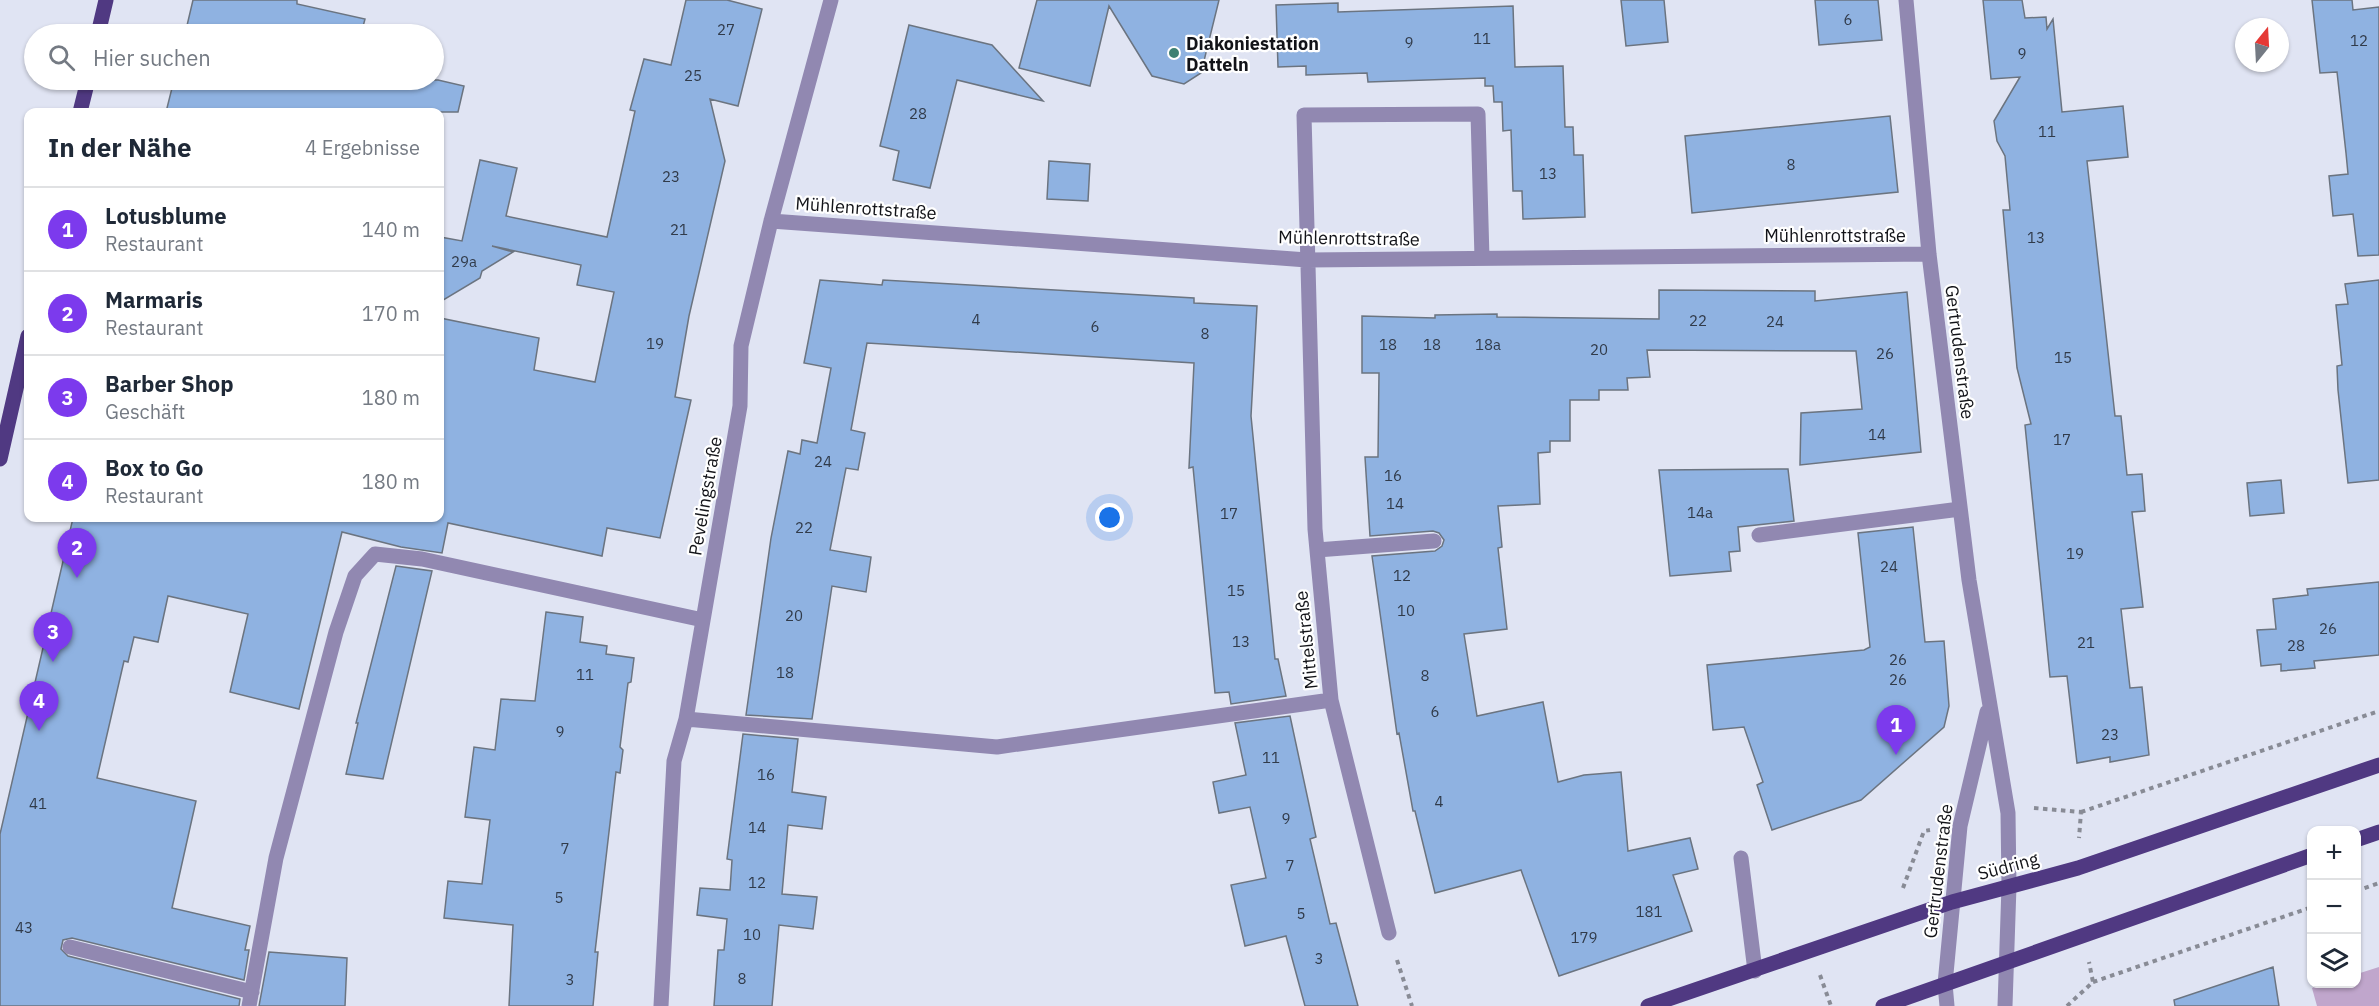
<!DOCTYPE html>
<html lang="de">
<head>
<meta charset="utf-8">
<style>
  body { margin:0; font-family:"IBM Plex Sans",sans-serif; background:#f2f2f3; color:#1f2937 }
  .controls { position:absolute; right:18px; bottom:18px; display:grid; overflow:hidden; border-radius:12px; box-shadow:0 2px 4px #0004 }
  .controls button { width:54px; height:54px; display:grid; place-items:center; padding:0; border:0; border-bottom:2px solid #e0e1e3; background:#fff; color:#1f2937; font:30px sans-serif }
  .compass { position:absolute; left:2235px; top:18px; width:54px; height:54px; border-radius:50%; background:#fff; box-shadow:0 2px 4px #0004; rotate:18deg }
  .you { position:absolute; left:1110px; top:518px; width:21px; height:21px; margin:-15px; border:4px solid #fff; border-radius:50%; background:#1a73e8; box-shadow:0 0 0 9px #1a73e833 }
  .badge { display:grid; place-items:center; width:39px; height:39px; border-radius:50%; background:#7c3aed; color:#fff; font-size:20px; font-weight:700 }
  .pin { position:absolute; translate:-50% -50px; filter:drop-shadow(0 2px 3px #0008) }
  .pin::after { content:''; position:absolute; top:32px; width:21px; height:18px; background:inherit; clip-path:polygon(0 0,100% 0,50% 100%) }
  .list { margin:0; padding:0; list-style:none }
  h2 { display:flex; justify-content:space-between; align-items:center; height:78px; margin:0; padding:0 24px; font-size:26px }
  h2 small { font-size:20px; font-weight:400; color:#747a83 }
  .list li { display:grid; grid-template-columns:39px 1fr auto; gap:18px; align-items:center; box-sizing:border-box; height:84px; padding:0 24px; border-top:2px solid #e0e1e3 }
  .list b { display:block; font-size:22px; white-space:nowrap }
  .list p { margin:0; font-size:20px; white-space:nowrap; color:#747a83 }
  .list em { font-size:20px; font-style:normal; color:#747a83 }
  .icon { flex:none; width:33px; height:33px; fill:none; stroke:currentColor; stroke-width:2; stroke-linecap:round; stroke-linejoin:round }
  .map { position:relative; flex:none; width:2379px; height:1006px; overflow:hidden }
  .search { position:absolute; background:#fff; box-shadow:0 2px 4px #0004; left:24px; top:24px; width:420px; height:66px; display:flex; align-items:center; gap:15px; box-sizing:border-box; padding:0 21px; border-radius:33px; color:#747a83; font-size:22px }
  .panel { position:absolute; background:#fff; box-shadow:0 2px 4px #0004; left:24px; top:108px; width:420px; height:414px; border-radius:12px }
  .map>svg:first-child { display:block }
  .green { fill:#c0a6cc }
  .building { fill:#8fb2e1; stroke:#6b7480; stroke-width:1.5 }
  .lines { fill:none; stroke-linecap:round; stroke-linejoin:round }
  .path { stroke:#888b95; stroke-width:4; stroke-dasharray:4.5 4.5; stroke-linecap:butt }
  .minor { stroke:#9188b1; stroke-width:15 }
  .major { stroke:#503982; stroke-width:15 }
  .poi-dot { fill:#3d8072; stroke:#fff; stroke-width:2 }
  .labels { text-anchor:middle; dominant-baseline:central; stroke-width:4.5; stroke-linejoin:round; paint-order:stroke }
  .number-label { font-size:15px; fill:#313b4a }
  .poi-label { font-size:18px; font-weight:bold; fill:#121318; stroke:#fff; text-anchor:start }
  .street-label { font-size:18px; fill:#121318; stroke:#fff }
</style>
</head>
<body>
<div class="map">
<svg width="2379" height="1006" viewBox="0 0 2379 1006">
  <rect width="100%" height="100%" fill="#e0e4f3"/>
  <path class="green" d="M2379 967V1006H2317L2312 988 2325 984H2356L2357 974Z"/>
  <path class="building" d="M193 0H297V4L365 19 361 34H185Z
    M686 0H727L762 9 738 106 710 99 725 161 689 316 675 397 691 400 660 538 607 528 602 556 448 523 442 553 401 547 342 532 299 709 230 692 248 614 168 596 158 642 134 637 128 662 124 661 97 778 196 801 172 908 250 926 245 950H249L244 980 72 938 63 940 61 949 68 956 240 999 239 1006H0V834L73 518H440V318L539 338 534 370 595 382 614 292 577 285 581 265 492 246 513 252 482 271 480 278 440 302V237L462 241 480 160 517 168 506 216 607 237 635 111 630 110 644 59 671 65Z
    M1037 0H1219L1201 73 1184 84 1152 76 1109 6 1090 86 1019 68Z
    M1621 0H1664L1668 42 1626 46Z
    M1815 0H1878L1882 40 1819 45Z
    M1983 0H2022L2025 18 2046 17 2047 29 2053 19 2062 112 2123 106 2128 157 2087 161 2115 416H2121L2127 475 2142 474 2145 511 2132 512 2143 607 2121 609 2130 688 2142 687 2149 755 2110 762V757L2077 763 2067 676 2050 677 2025 425 2031 424 2017 368 2003 210H2010L2005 156 1997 141 1994 121 2020 77 1991 79Z
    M2312 0H2352L2353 10 2379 7V255L2358 256 2353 214 2333 216 2329 176 2348 174 2346 153 2337 72 2320 73Z
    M1338 3V12L1513 6 1515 67 1563 66 1565 127H1573L1574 155H1583L1585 217 1523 219 1522 191H1513L1511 130 1503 131 1502 102H1494L1493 86H1485V78L1368 82 1367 73 1306 75V66L1278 67 1276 5Z
    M909 25 992 45 1043 101 957 80 930 188 893 180 899 151 880 146Z
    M174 80H438L464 86 458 112H166Z
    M1890 116 1898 192 1692 213 1685 136Z
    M1049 161 1090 164 1088 201 1047 199Z
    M820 280 882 285 883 280 1194 298V303L1257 306 1251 416 1275 659H1278L1286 696 1231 704 1229 692 1215 693 1193 467 1189 468 1194 363 867 343 851 430 865 433 858 470 846 468 830 550 871 557 866 592 832 586 812 719 746 715 771 538 788 451 800 454 802 440 817 443 831 368 804 363Z
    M2379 280V480L2348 483 2338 390 2337 366 2342 365 2336 305 2348 304 2345 284Z
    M1659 290 1815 291V301L1907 292 1921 452 1800 465 1801 413 1862 409 1856 351 1647 350 1650 377 1627 378 1628 390H1599V400H1570V441H1550V452L1538 453 1540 504 1498 506 1502 547 1498 548 1507 629 1464 634 1477 716 1543 702 1558 782 1584 775 1621 772 1628 851 1690 838 1698 869 1673 875 1692 931 1559 976 1521 870 1435 893 1415 811H1413L1399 733 1397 734 1372 556 1435 551 1442 546 1444 540 1439 533 1433 531 1370 536 1365 457H1378L1379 373H1362V316L1435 318V315L1497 314V317L1659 319Z
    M1788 469 1794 521 1738 527 1740 551 1729 552 1731 571 1670 576 1659 470Z
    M2281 480 2284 513 2250 516 2247 483Z
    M1913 527 1925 642 1944 641 1949 706 1944 727 1861 800 1772 830 1757 785 1763 782 1744 727 1713 730 1707 665 1864 650 1870 647 1858 533Z
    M396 566 432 571 383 779 346 774 358 723H356Z
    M2379 582V655L2314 661 2315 668 2281 671V664L2261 666 2257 630 2276 629 2273 599 2308 595 2307 589Z
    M546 612 583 617 580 642 607 646 606 654 634 658 631 682 628 683 620 747 623 750 620 773 616 772 595 952H598L593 1006H509L513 925 444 918 448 881 482 884 490 820 465 817 474 747 495 750 501 699 535 701Z
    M1290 716 1316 837 1310 839 1330 924 1336 923 1358 1006H1305L1286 936 1245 946 1231 885 1266 878 1250 807 1219 813 1213 782 1246 775 1235 723Z
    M743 734 798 739 792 792 826 797 822 829 788 825 782 894 817 897 815 914 813 929 779 925 772 1006H714L718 950H724L727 919 697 915 700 888 730 890 732 860 727 859Z
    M269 952 347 958 345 1006H259Z
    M2273 967 2279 1006H2175L2174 1000Z"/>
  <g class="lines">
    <path class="path" d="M2034 808 2081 812 2079 838
      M2081 812 2379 711
      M1903 888 1924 831 1930 830
      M2356 891 2379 883
      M1397 960 1412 1006
      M1820 975 1831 1006
      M2093 982 2312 907
      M2067 1006 2093 982 2089 962"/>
    <path class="minor" d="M1906 0 1929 254 1969 580 2008 813 2009 886 2005 1006
      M771 221 1307 260 1929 254
      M1759 535 1960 509
      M1317 550 1434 541
      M686 719 997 747 1331 700
      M1741 858 1755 971
      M1389 933 1331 700 1315 529 1304 115 1478 114 1482 258
      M70 947 252 992
      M249 1006 276 858 336 632 355 576 375 554 422 559 703 620
      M661 1006 674 761 686 719 740 406 741 346 771 221 831 0
      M1947 1006 1945 984 1960 826 1987 712"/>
    <path class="major" d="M98 34 106 0
      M80 112 88 80
      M0 459 28 336
      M2356 840 2379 832
      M1648 1006 1952 902 2078 868 2379 765
      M1883 1006 2312 855"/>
  </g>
  <circle class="poi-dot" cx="1174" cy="53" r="6"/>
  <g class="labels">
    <g class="number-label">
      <text x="1848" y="19">6</text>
      <text x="726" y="29">27</text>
      <text x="1482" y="38">11</text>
      <text x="2359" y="40">12</text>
      <text x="1409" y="42">9</text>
      <text x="2022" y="53">9</text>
      <text x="693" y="75">25</text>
      <text x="918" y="113">28</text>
      <text x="2047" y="131">11</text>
      <text x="1791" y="164">8</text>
      <text x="1548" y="173">13</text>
      <text x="671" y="176">23</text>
      <text x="679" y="229">21</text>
      <text x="2036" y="237">13</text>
      <text x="464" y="261">29a</text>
      <text x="976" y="319">4</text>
      <text x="1698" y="320">22</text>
      <text x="1775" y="321">24</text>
      <text x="1095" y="326">6</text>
      <text x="1205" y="333">8</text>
      <text x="655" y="343">19</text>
      <text x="1388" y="344">18</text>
      <text x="1432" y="344">18</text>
      <text x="1488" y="344">18a</text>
      <text x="1599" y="349">20</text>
      <text x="1885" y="353">26</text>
      <text x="2063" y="357">15</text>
      <text x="1877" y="434">14</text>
      <text x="2062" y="439">17</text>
      <text x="823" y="461">24</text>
      <text x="1393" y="475">16</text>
      <text x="1395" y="503">14</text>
      <text x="1700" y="512">14a</text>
      <text x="1229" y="513">17</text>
      <text x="804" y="527">22</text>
      <text x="2075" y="553">19</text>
      <text x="1889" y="566">24</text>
      <text x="1402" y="575">12</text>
      <text x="1236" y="590">15</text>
      <text x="1406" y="610">10</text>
      <text x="794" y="615">20</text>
      <text x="2328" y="628">26</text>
      <text x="1241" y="641">13</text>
      <text x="2086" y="642">21</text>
      <text x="2296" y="645">28</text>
      <text x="1898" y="659">26</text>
      <text x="785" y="672">18</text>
      <text x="585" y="674">11</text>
      <text x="1425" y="675">8</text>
      <text x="1898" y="679">26</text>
      <text x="1435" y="711">6</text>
      <text x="560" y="731">9</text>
      <text x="2110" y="734">23</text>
      <text x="1271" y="757">11</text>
      <text x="766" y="774">16</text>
      <text x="1439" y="801">4</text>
      <text x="38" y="803">41</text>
      <text x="1286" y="818">9</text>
      <text x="757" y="827">14</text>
      <text x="565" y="848">7</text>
      <text x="1290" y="865">7</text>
      <text x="757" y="882">12</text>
      <text x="559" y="897">5</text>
      <text x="1649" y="911">181</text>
      <text x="1301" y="913">5</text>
      <text x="24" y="927">43</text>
      <text x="752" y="934">10</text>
      <text x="1584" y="937">179</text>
      <text x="1319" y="958">3</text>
      <text x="742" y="978">8</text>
      <text x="570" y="979">3</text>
    </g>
    <g class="poi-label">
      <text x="1186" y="43">Diakoniestation<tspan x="1186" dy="21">Datteln</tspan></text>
    </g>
    <g class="street-label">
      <text transform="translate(866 208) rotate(4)">Mühlenrottstraße</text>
      <text x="1835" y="235">Mühlenrottstraße</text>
      <text transform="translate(1349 238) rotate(1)">Mühlenrottstraße</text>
      <text transform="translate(1960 352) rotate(83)">Gertrudenstraße</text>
      <text transform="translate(705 496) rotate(-80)">Pevelingstraße</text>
      <text transform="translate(1306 640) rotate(-96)">Mittelstraße</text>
      <text transform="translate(2008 866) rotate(-15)">Südring</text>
      <text transform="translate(1938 871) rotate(-83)">Gertrudenstraße</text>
    </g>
  </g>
</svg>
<div class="controls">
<button>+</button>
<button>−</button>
<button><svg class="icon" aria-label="layers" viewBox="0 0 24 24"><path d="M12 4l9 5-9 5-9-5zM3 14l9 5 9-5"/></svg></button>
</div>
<svg class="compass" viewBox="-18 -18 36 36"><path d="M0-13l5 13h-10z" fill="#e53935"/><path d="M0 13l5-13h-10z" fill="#747a83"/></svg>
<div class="you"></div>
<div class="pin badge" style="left:1896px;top:755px">1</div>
<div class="pin badge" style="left:77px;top:578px">2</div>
<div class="pin badge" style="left:53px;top:662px">3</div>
<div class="pin badge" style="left:39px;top:731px">4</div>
<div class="search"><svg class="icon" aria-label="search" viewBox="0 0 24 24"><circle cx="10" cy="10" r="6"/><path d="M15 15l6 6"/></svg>Hier suchen</div>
<section class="panel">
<h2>In der Nähe<small>4 Ergebnisse</small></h2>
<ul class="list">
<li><span class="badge">1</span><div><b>Lotusblume</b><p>Restaurant</p></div><em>140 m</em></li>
<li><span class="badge">2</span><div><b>Marmaris</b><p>Restaurant</p></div><em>170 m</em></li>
<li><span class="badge">3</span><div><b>Barber Shop</b><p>Geschäft</p></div><em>180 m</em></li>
<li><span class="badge">4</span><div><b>Box to Go</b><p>Restaurant</p></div><em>180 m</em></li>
</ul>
</section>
</div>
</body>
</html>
